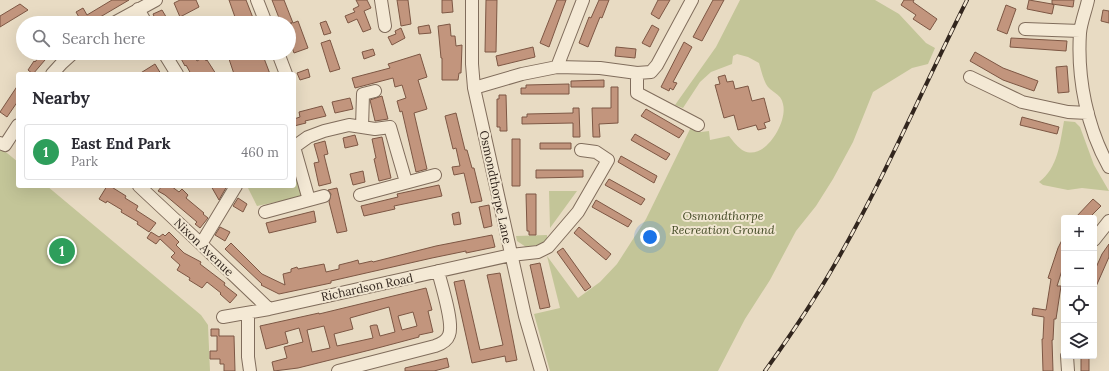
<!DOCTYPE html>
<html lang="en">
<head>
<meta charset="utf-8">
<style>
  body { margin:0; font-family:Lora,serif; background:#f2f2f3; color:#2b2b33 }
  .controls { position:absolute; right:12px; bottom:12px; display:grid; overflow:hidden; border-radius:4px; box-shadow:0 4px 16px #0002 }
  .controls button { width:36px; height:36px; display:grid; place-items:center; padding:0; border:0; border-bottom:1px solid #e1e1e2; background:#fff; color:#2b2b33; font:20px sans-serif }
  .you { position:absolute; left:650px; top:237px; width:14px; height:14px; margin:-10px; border:3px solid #fff; border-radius:50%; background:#1a73e8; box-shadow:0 0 0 6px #1a73e833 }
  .badge { display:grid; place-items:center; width:26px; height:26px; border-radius:50%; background:#893339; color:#fff; font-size:13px; font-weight:700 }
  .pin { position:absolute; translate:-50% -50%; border:2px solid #fff; box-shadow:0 1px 4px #0006 }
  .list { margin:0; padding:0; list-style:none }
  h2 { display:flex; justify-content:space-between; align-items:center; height:52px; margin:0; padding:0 16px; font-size:17px }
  h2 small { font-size:13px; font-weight:400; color:#7c7c81 }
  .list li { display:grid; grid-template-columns:26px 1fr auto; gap:12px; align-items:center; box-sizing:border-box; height:56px; margin:0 8px 8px; padding:0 8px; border:1px solid #e1e1e2; border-radius:4px }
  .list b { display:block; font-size:15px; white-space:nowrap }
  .list p { margin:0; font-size:13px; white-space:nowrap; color:#7c7c81 }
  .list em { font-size:13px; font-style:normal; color:#7c7c81 }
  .icon { flex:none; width:22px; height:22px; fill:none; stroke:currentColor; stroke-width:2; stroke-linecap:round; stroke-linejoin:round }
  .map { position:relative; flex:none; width:1109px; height:371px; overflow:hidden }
  .search { position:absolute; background:#fff; box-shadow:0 4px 16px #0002; left:16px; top:16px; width:280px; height:44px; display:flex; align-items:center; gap:10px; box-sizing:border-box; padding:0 14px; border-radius:22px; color:#7c7c81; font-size:15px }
  .panel { position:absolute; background:#fff; box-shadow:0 4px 16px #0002; left:16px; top:72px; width:280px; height:116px; border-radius:4px }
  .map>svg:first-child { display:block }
  .green { fill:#c3c598 }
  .building { fill:#c2957d; stroke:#7d5744; fill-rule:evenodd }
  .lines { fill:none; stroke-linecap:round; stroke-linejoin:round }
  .minor-casing { stroke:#806d5c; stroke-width:14 }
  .minor { stroke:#f4e9d5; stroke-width:12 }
  .rail-casing { stroke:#32261e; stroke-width:4 }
  .rail { stroke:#f1e6d1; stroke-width:2.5; stroke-dasharray:8; stroke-linecap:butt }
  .labels { text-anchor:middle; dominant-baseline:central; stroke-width:4; stroke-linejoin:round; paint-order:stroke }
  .street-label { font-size:12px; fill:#32261e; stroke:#f1e6d1 }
  .park-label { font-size:12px; font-style:italic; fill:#454c27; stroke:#f1e6d1 }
</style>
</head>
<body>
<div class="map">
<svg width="1109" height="371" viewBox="0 0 1109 371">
  <rect width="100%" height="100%" fill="#e8dbc3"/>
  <path class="green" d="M740 0H875L899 14 926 43 935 48 928 64 912 68 873 92 853 142 833 179 816 206 796 231 770 280 745 319 718 371H550L534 314 560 308 547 256 578 298 600 282 617 264 646 219 691 127 701 132 709 131 710 140 729 136C733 141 738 148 744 151 765 161 788 122 783 104 781 93 770 92 766 84 763 78 761 70 759 63L748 57 737 54 733 56 732 64 711 72 700 82 683 108 675 105 716 47Z
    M1064 121 1075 122 1080 127 1094 165 1109 191 1082 188 1068 190 1043 185 1039 182C1058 168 1060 143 1064 121Z
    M0 149 7 153 18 162V186H47L201 315 208 325 210 371H0Z
    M294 160 305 196 257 206 247 186H294Z
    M549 191H577L550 228Z
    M547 235V240L542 244 526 247 517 241 516 236Z"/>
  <path class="building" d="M112 0H129L90 23H75L80 19 76 12 83 8 87 15Z
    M180 0H196L199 7 180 17 174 3Z
    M229 0H246L255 23H243L241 18 236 20Z
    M272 0H284L293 23 298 21 308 48 294 53 289 39V24L292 23H281Z
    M356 0H367L371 8 364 11 371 29 363 32 357 19 348 23 345 16 355 12 353 9 359 6Z
    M397 0H408L411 24 401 26Z
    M442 0H452L453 12 442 13Z
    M486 0H497L496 52H485Z
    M557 0H566L549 47 540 43Z
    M599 0H609L602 18 600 17 588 47 579 43 589 17 591 18Z
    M658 0H670L659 19 651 14Z
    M713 0H724L702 41 693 37Z
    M904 0H914L913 2 937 19 930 30 913 19 916 15 901 5Z
    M1029 0 1052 4V0H1074L1073 7 1052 4 1054 5 1052 14 1027 9Z
    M20 4 28 10 0 27V16Z
    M1006 5 1016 9 1007 34 997 30Z
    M162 10 165 15 169 23H157L153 14Z
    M1103 10 1109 11V23L1101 21Z
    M326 21 331 33 324 35 320 23Z
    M450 24 451 36H455L456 46 462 45 461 73H459L458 80H442V58H441L438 26Z
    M429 25 431 33 419 34 418 27Z
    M652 25 659 29 650 47 642 43Z
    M401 28 405 38 392 45 388 37 396 34 395 31Z
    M1011 38 1067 41 1066 51 1010 47Z
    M330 40 340 69 330 72 321 43Z
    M684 42 692 47 673 82 677 83 673 90 670 88 669 91 661 87Z
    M533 47 535 57 498 66 496 56Z
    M616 47 636 49 635 58 615 56Z
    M373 49 375 55 364 59 362 52Z
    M975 52 1003 68 1038 81 1034 91 1003 80 970 61Z
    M42 53H51L33 74 28 70 34 61 35 62Z
    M183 53H192L197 61 204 57 206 61 207 60 216 74H191L186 65 185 66 179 55Z
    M227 53H262L270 74H234Z
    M420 54 427 77 418 80 427 109 414 113 427 169 416 172 402 111 400 112 397 101 406 98 402 85 395 87 393 78 355 88 352 78 390 68 388 64Z
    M155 64 161 74H139Z
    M1067 66 1069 92 1058 93 1056 67Z
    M308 69 310 77 300 80 297 73Z
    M725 75 727 82 733 81 735 89 748 86 752 101 764 98 770 121 764 123 766 128 758 130 756 125 738 130 734 115 724 118 715 85 720 84 718 77Z
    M604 80V87H571V81Z
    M569 84V94H521V88H526V85Z
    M18 85V101L7 117 0 112Z
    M611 87H618V123L599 124 600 137H593L592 108H611Z
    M499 95H506L507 131H500V127H497V99H499Z
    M382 96 388 119 375 121 370 100Z
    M350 98 353 109 335 113 332 102Z
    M322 106 326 116 305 121 306 123 294 126V119L300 117 299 112Z
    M573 108H579L580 137H573V123L522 124V117H527V114L573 113Z
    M646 109 684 131 679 138 641 116Z
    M456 113 465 150H467L472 168H474L482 201 471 203 464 173 454 175 452 167 460 166 456 148 453 149 445 116Z
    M1022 117 1059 127 1057 134 1020 125Z
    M635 134 670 154 666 160 631 140Z
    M355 135 358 145 345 148 343 138Z
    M382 137 391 178 379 181 374 159 376 158 372 139Z
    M512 139H520V186H512Z
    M325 141 328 154 324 155 331 183 319 186 314 163 319 162 314 144Z
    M540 143H571V149H540Z
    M621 156 657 176 654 183 618 162Z
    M536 170H583V177L536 178Z
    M363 171 365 182 353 185 350 174Z
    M609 179 645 199 641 205 605 185Z
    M439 185 442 196 394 206 395 209 364 216 361 206 398 197 397 194Z
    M107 186H110L126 196 125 198 138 206 136 210 156 223 149 232 137 224 138 222 121 212 122 210 107 201 106 203 99 199Z
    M162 186H171L179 192 182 189 188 195 186 198 204 213 203 214 208 218 200 228 195 224 197 222 165 195 158 191Z
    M211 186H227L219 200Z
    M337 188 347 231 337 233 329 202 331 194 328 190Z
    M526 194H536V235H529V231H527Z
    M238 198 247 204 243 212 233 206Z
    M1093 199 1101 206 1089 218H1075Z
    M596 200 632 221 628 227 592 207Z
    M489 205 492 226 484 228 479 207Z
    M314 211 316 222 269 233 266 223Z
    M459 212 461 224 454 225 452 214Z
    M220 227 230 232 225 241 215 235Z
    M579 227 611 254 606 260 574 233Z
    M151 232 159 237 163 234 165 236 169 232 179 242 176 245 184 253 201 262 200 264 225 283 224 285 237 295 230 303 220 294 221 293 207 282 202 288 189 280 190 278 177 270 180 265 171 257 175 253 160 239 156 244 147 238Z
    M492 235 495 247 466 253V251L432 258 331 281V283L279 294 261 285 262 284 225 249 231 243 262 274 285 285 283 274 291 272V269L297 267 298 269 324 264 326 272 339 269V265L351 262 358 260 359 264 372 261 373 262 436 246Z
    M1064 236V264L1057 286H1061L1056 319H1054L1053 340H1052L1053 371H1043L1042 339H1043L1044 317 1032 315 1033 308 1046 310 1051 279 1048 278 1058 248Z
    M1109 244V257L1094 291V272L1102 254Z
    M563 248 591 287 585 291 557 252Z
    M540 263 550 307 540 309 530 265Z
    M500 273 517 360 506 362 505 356 472 363 454 282 464 280 480 350 503 345 487 275Z
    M426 288 432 310 428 311 433 332 419 335V337L374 349 298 368 274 371 272 362 287 358 284 347 303 342 299 328 285 332 288 343 266 349 260 326 319 313V314ZM389 307 395 332 380 336 377 325H374L370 326 373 338 337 346 334 334 353 329 350 318ZM413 312 417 326 402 330 398 316ZM324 326 330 348 312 352 307 330Z
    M211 329H219V336H234L235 371H224V364H220V359H210V351H217V336H211Z
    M1081 356H1089V371H1081Z
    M447 358 449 367 434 371H405V368Z"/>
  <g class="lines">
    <g class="minor-casing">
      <path id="minor" d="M257 0 266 23
        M381 0 385 26
        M472 0V64L474 88 525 316 541 371
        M1088 0C1086 10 1081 22 1080 33 1077 78 1087 128 1109 167
        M138 9 146 23
        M114 23 156 0
        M1025 29 1080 31
        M164 53 177 74
        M278 53 286 74
        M557 67 583 0
        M637 73V93L698 125
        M52 74 62 63 73 53
        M970 77 1022 102 1068 112 1088 113
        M474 88 522 74 557 67 600 68 637 73 651 72 657 65 692 0
        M362 127 363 94 375 91
        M0 143 5 145 18 125
        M294 147 308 137 324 131 349 125 375 129 390 127 406 182
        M294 147 309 200
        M139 186 201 244 269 309
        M360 195 435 175
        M265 212 324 196
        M1094 240 1109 221
        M201 244 236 186
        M248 313V357L250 371
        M223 317 269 309 511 255 538 252 548 247 578 212 608 160 596 152 581 150
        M1067 356 1068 371
        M338 371 435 346C441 344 447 341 449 335 454 323 441 284 438 271"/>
    </g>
    <use href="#minor" class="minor"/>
    <g class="rail-casing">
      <path id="rail" d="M765 371C790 336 814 301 835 264 884 179 923 88 967 0"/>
    </g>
    <use href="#rail" class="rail"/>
  </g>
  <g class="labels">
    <g class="street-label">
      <text transform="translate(496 187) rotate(78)">Osmondthorpe Lane</text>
      <text transform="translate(204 247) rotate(44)">Nixon Avenue</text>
      <text transform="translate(367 287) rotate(-12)">Richardson Road</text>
    </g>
    <g class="park-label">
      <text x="723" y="215">Osmondthorpe<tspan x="723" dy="14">Recreation Ground</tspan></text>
    </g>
  </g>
</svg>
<div class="controls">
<button>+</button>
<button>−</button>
<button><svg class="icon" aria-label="locate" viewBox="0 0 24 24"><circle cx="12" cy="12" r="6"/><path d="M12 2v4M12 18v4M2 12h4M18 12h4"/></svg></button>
<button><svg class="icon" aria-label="layers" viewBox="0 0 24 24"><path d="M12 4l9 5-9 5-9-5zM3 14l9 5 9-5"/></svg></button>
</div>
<div class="you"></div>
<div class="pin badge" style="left:62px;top:251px;background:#2e9e5b">1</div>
<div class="search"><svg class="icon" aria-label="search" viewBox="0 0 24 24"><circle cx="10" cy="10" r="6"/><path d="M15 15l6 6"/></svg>Search here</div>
<section class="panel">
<h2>Nearby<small></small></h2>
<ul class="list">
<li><span class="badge" style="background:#2e9e5b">1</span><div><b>East End Park</b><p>Park</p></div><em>460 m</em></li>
</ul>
</section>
</div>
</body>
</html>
